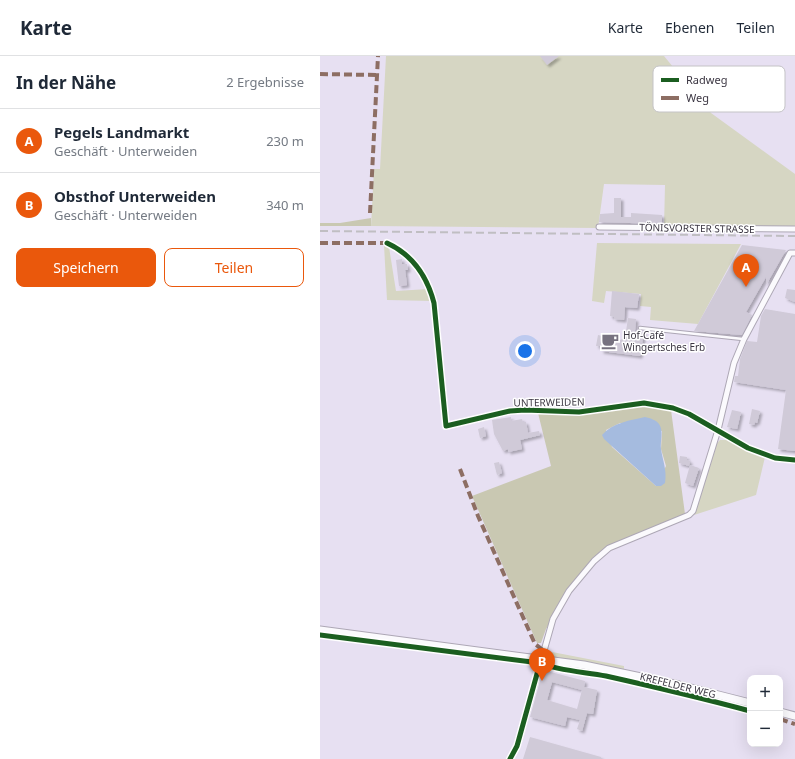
<!DOCTYPE html>
<html lang="de">
<head>
<meta charset="utf-8">
<style>
  body { margin:0; font-family:"Noto Sans",sans-serif; background:#f6f6f7; color:#1f2937 }
  .controls { position:absolute; right:12px; bottom:12px; display:grid; overflow:hidden; border-radius:8px; box-shadow:0 4px 16px #0002 }
  .controls button { width:36px; height:36px; display:grid; place-items:center; padding:0; border:0; border-bottom:1px solid #e0e1e3; background:#fff; color:#1f2937; font:20px sans-serif }
  .you { position:absolute; left:205px; top:295px; width:14px; height:14px; margin:-10px; border:3px solid #fff; border-radius:50%; background:#1a73e8; box-shadow:0 0 0 6px #1a73e833 }
  .badge { display:grid; place-items:center; width:26px; height:26px; border-radius:50%; background:#ea580c; color:#fff; font-size:13px; font-weight:700 }
  .pin { position:absolute; translate:-50% -33px; filter:drop-shadow(0 1px 2px #0008) }
  .pin::after { content:''; position:absolute; top:21px; width:14px; height:12px; background:inherit; clip-path:polygon(0 0,100% 0,50% 100%) }
  .list { margin:0; padding:0; list-style:none }
  h2 { display:flex; justify-content:space-between; align-items:center; height:52px; margin:0; padding:0 16px; font-size:17px }
  h2 small { font-size:13px; font-weight:400; color:#747a83 }
  .list li { display:grid; grid-template-columns:26px 1fr auto; gap:12px; align-items:center; box-sizing:border-box; height:64px; padding:0 16px; border-top:1px solid #e0e1e3 }
  .list b { display:block; font-size:15px; white-space:nowrap }
  .list p { margin:0; font-size:13px; white-space:nowrap; color:#747a83 }
  .list em { font-size:13px; font-style:normal; color:#747a83 }
  .actions { display:flex; gap:8px; padding:12px 16px }
  .actions a { flex:1; padding:9px 0; border:1px solid #ea580c; border-radius:8px; text-align:center; font-size:14px; color:#ea580c }
  .actions .main { background:#ea580c; color:#fff }
  .map { position:relative; flex:none; width:475px; height:703px; overflow:hidden }
  header { display:flex; align-items:center; gap:24px; box-sizing:border-box; height:56px; padding:0 20px; background:#fff; border-bottom:1px solid #e0e1e3 }
  header strong { font-size:19px }
  nav { display:flex; gap:22px; margin-inline-start:auto; font-size:14px }
  main { display:flex }
  aside { flex:1; background:#fff }
  .map>svg:first-child { display:block }
  .green { fill:#d6d6c3 }
  .forest { fill:#c9c8b2; fill-rule:evenodd }
  .water { fill:#a5bbdf }
  .building { fill:#d0cad8; fill-rule:evenodd; filter:url(#shadow) }
  .lines { fill:none; stroke-linecap:round; stroke-linejoin:round }
  .lane-casing { stroke:#ada7b5; stroke-width:4.5 }
  .street-casing { stroke:#ada7b5; stroke-width:7 }
  .secondary-casing { stroke:#ada7b5; stroke-width:9 }
  .lane { stroke:#fbfafd; stroke-width:2.5 }
  .street { stroke:#fbfafd; stroke-width:5 }
  .secondary { stroke:#fbfafd; stroke-width:7 }
  .rail { stroke:#c0bec2; stroke-width:2; stroke-dasharray:8 4; stroke-linecap:butt }
  .quiet { stroke:#8d6e63; stroke-width:4; stroke-dasharray:8 4; stroke-linecap:butt }
  .cycleway-casing { stroke:#fff; stroke-width:8 }
  .cycleway { stroke:#1b5e20; stroke-width:5 }
  .labels { text-anchor:middle; dominant-baseline:central; stroke-width:3; stroke-linejoin:round; paint-order:stroke }
  .street-label { font-size:10px; fill:#3b3642; stroke:#fff }
  .poi-label { font-size:10px; fill:#3b3642; stroke:#fff; text-anchor:start }
  .key { fill:#fff; stroke:#c4c3c6; stroke-width:1 }
  .key-label { font-size:11px; fill:#3b3642 }
</style>
</head>
<body>
<header>
<strong>Karte</strong>
<nav><a>Karte</a><a>Ebenen</a><a>Teilen</a></nav>
</header>
<main>
<aside>
<h2>In der Nähe<small>2 Ergebnisse</small></h2>
<ul class="list">
<li><span class="badge">A</span><div><b>Pegels Landmarkt</b><p>Geschäft · Unterweiden</p></div><em>230 m</em></li>
<li><span class="badge">B</span><div><b>Obsthof Unterweiden</b><p>Geschäft · Unterweiden</p></div><em>340 m</em></li>
</ul>
<div class="actions"><a class="main">Speichern</a><a>Teilen</a></div>
</aside>
<div class="map">
<svg width="475" height="703" viewBox="0 0 475 703">
  <defs>
    <filter id="shadow"><feDropShadow dx="2.5" dy="2.5" stdDeviation="1" flood-color="#0004"/></filter>
  </defs>
  <rect width="100%" height="100%" fill="#e7e0f2"/>
  <path class="green" d="M66 0H344L391 57 475 118V171H344L345 129 284 128 278 172 51 170 54 113H60Z
    M277 187 413 188H421L378 268 330 264 331 251 320 250 321 238 286 235 284 247 272 245Z
    M64 189 69 191 76 235 108 233 112 245 67 244Z
    M400 384H407L445 401 436 439 374 459 397 387Z
    M227 595 304 610V613L230 600Z
    M227 607 303 620 302 625 222 611Z"/>
  <path class="forest" d="M51 162V170H0V167H20Z
    M321 348 351 354 365 458 283 493 248 535 226 573 221 587H217L152 440 231 410 218 357H260ZM300 367 342 375 341 393 346 410 336 430 292 391 286 374Z"/>
  <path class="water" d="M325 361C330 362 336 364 339 368 344 375 340 385 341 393 343 406 347 414 345 427L341 430H336L284 383 282 379C292 367 311 364 325 361Z"/>
  <path class="building" d="M220 0H239L227 9Z
    M294 142H301V161H311V157L342 159V168L279 166 280 158 294 157Z
    M422 189 466 194 446 229V221L426 256 432 259 422 279 374 275Z
    M82 203V208H87L88 214H85L87 229 79 230 76 204Z
    M467 233 475 234V246L465 242Z
    M292 235 319 238 317 252 305 251 304 264 294 263V261L290 260Z
    M445 253 475 258V395L458 393 466 334 414 326 415 320H418L420 303 427 285 437 286 441 260Z
    M308 262 316 263 315 275 324 276 320 300 281 295 282 290H276L278 279 300 284 305 282Z
    M432 353 440 355 437 367 435 366 434 369 429 368Z
    M412 354 421 356 417 373 407 371Z
    M191 361V365L202 363 203 366H206L208 377 219 375 220 379 200 384 202 393 188 396V393L183 395 174 378 172 364Z
    M164 371 166 380 160 382 158 373Z
    M360 400 367 401V404L370 405 369 410 359 407Z
    M179 406 182 417 177 419 174 407Z
    M370 409 379 412 373 430 365 427Z
    M223 614 265 625 264 631 277 634 273 658 267 657 262 675 257 673 260 664 247 661 245 670 210 661ZM232 626 262 634 257 653 227 644Z
    M210 681 281 701V703H203Z"/>
  <g class="lines">
    <g class="lane-casing">
      <path id="lane" d="M320 272 423 283"/>
    </g>
    <g class="street-casing">
      <path id="street" d="M279 171 475 173
        M67 187C93 199 107 220 114 247L126 370 190 355 205 354 259 356 324 347 353 352 369 358 428 392 455 402 475 404
        M190 703 197 690 233 563 249 535 274 505 289 492 369 459 373 455 398 374 414 307 424 283 470 197H475"/>
    </g>
    <g class="secondary-casing">
      <path id="secondary" d="M0 574 264 609 359 629 430 647
        M460 656 475 660"/>
    </g>
    <use href="#lane" class="lane"/>
    <use href="#street" class="street"/>
    <use href="#secondary" class="secondary"/>
    <path class="rail" d="M0 175 475 180"/>
    <path class="quiet" d="M0 18 57 19
      M50 157 58 0
      M0 187H67
      M140 413 158 460 215 588 224 595
      M460 663 475 668"/>
    <g class="cycleway-casing">
      <path id="cycleway" d="M67 187C93 199 107 220 114 247L126 370 190 355 205 354 259 356 324 347 353 352 369 358 428 392 455 402 475 404
        M0 579 220 607C239 615 266 616 286 620 335 631 382 642 430 655
        M190 703 197 690 220 607"/>
    </g>
    <use href="#cycleway" class="cycleway"/>
  </g>
  <defs>
    <g id="cafe-bare" transform="scale(1.38)"><path d="M-5.5-4.5H6V0H3Q3 3.5 0 3.5H-2.5Q-5.5 3.5-5.5 0ZM3-3.2v2h1.7v-2ZM-6 4.5H4V6H-6Z" fill="#777280" stroke="#fff" stroke-width="2.5" paint-order="stroke"/></g>
  </defs>
  <g fill-rule="evenodd">
    <use href="#cafe-bare" x="290" y="285"/>
  </g>
  <g class="labels">
    <g class="street-label">
      <text transform="translate(377 172) rotate(1)">TÖNISVORSTER STRASSE</text>
      <text transform="translate(229 346) rotate(-1)">UNTERWEIDEN</text>
      <text transform="translate(358 629) rotate(14)">KREFELDER WEG</text>
    </g>
    <g class="poi-label">
      <text x="303" y="279">Hof-Café<tspan x="303" dy="12">Wingertsches Erb</tspan></text>
    </g>
  </g>
  <rect x="333" y="10" width="132" height="46" rx="6" class="key"/>
  <rect x="341" y="22" width="18" height="4" fill="#1b5e20"/>
  <rect x="341" y="40" width="18" height="4" fill="#8d6e63"/>
  <g class="key-label">
    <text x="366" y="28">Radweg</text>
    <text x="366" y="46">Weg</text>
  </g>
</svg>
<div class="controls">
<button>+</button>
<button>−</button>
</div>
<div class="you"></div>
<div class="pin badge" style="left:426px;top:231px">A</div>
<div class="pin badge" style="left:222px;top:625px">B</div>
</div>
</main>
</body>
</html>
